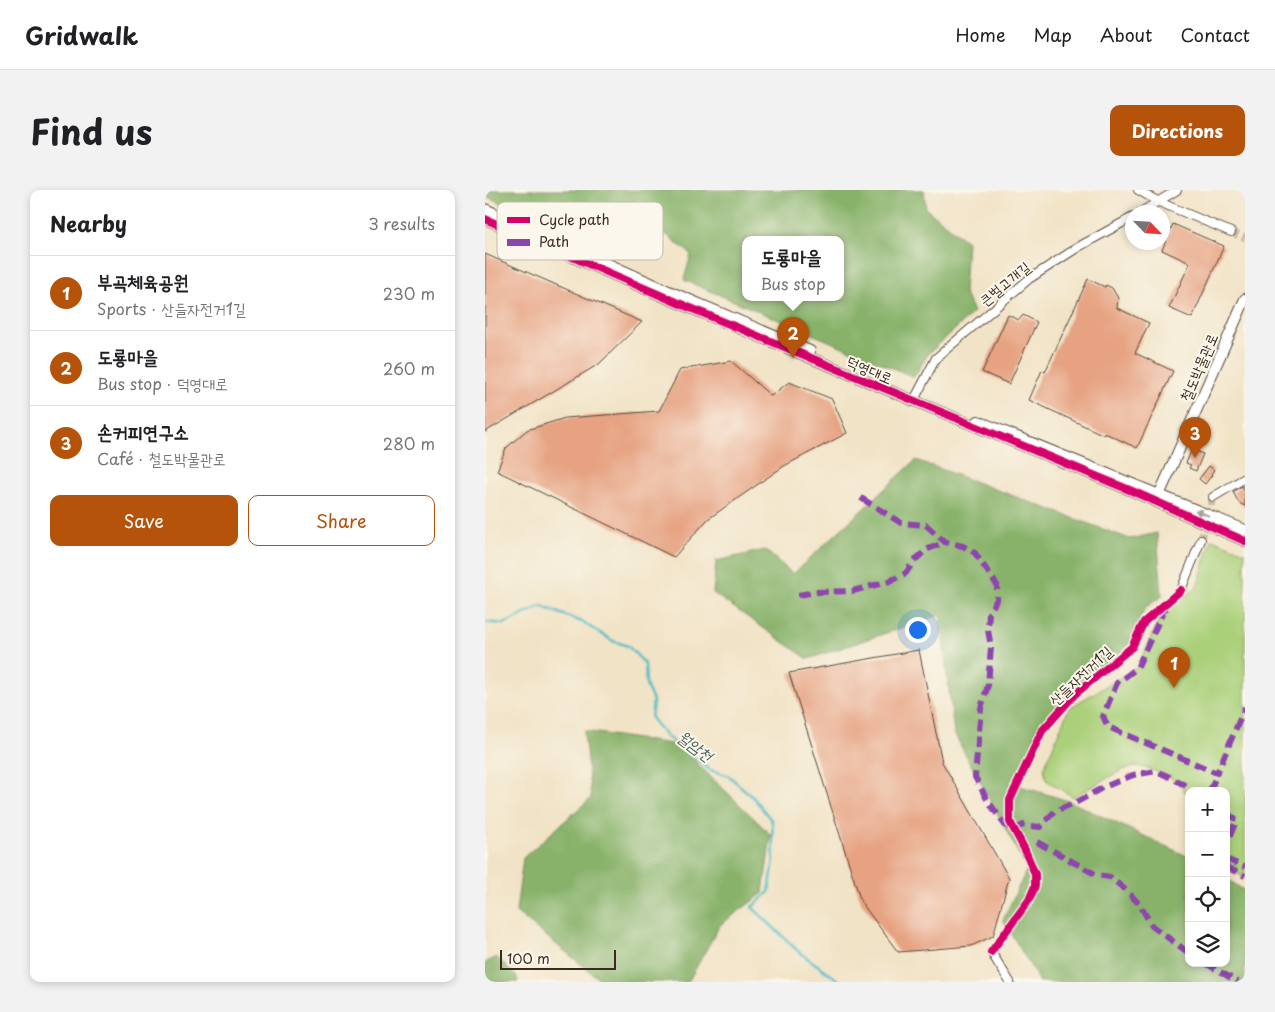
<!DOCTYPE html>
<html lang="en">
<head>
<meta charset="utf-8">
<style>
  body { margin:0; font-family:"Playpen Sans","Poor Story",sans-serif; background:#f2f2f2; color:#202124 }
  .controls { position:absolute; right:15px; bottom:15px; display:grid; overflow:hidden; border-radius:10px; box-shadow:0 2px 8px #0003 }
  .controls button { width:45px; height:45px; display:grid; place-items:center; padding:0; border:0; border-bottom:1px solid #e0e0e0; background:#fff; color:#202124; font:25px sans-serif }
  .compass { position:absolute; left:640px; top:15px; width:45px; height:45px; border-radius:50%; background:#fff; box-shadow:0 2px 8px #0003; rotate:115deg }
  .scale { position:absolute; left:15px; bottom:12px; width:116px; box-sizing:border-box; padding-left:5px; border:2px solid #3b2a1e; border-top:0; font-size:14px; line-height:18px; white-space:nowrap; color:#3b2a1e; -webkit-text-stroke:4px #fbf7ec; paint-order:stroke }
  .you { position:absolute; left:432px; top:439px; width:18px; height:18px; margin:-12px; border:4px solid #fff; border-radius:50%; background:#1a73e8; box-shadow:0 0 0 8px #1a73e833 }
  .badge { display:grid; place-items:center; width:32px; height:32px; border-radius:50%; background:#b45309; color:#fff; font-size:16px; font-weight:700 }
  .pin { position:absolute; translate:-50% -41px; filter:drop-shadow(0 1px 2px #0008) }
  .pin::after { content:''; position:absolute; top:26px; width:18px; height:15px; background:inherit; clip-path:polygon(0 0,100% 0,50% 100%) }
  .popup { position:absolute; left:257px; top:46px; width:102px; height:65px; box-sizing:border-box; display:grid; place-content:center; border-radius:10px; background:#fff; filter:drop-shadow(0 1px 4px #0005); font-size:16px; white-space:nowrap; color:#757577 }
  .popup b { font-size:19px; color:#202124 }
  .popup::after { content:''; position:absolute; left:50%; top:100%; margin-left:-10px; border:10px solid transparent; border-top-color:#fff }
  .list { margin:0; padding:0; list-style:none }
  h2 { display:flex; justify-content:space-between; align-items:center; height:65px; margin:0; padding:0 20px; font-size:21px }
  h2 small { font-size:16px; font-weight:400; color:#757577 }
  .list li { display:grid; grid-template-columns:32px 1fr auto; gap:15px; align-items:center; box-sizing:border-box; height:75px; padding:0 20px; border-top:1px solid #e0e0e0 }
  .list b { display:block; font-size:19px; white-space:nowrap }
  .list p { margin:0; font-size:16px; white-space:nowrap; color:#757577 }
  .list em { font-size:16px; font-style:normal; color:#757577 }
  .actions { display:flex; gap:10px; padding:15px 20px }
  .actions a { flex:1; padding:11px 0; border:1px solid #b45309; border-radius:10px; text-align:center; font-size:18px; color:#b45309 }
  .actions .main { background:#b45309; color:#fff }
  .icon { flex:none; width:28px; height:28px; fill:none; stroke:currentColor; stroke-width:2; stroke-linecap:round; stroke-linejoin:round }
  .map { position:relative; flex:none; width:760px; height:792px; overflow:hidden; border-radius:10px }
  header { display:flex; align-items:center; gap:30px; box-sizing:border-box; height:70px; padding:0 25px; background:#fff; border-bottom:1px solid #e0e0e0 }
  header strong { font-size:24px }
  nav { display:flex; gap:28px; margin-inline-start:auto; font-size:18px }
  .intro { display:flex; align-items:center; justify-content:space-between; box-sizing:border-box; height:120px; padding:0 30px }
  h1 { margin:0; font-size:35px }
  .button { padding:12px 22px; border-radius:10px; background:#b45309; color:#fff; font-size:18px; font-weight:700 }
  main { display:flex; gap:30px; padding:0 30px }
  aside { flex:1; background:#fff; border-radius:10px; box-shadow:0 2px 8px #0003 }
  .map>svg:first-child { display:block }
  .green { fill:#abd07a; stroke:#737d4c }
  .forest { fill:#88b26a; stroke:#626e44; fill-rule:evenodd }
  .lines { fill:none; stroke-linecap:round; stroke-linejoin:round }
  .stream { stroke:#4dbbc6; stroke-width:2.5 }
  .building { fill:#e6a281 }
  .minor-tunnel { stroke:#cdbea4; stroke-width:8; stroke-dasharray:8 4; stroke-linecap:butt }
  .minor-casing { stroke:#564637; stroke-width:10 }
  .tertiary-casing { stroke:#564637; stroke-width:12 }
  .minor { stroke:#fff; stroke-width:8 }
  .tertiary { stroke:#fff; stroke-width:10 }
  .quiet { stroke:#8e44ad; stroke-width:6; stroke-dasharray:12 6; stroke-linecap:butt }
  .cycleway-casing { stroke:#fbf7ec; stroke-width:11 }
  .cycleway { stroke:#d6006c; stroke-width:8 }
  .oneway { fill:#a79f9a }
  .labels { text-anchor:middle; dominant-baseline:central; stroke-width:4; stroke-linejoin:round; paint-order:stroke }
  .street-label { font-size:15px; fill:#3b2a1e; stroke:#fbf7ec }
  .water-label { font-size:16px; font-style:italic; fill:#415d59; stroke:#fbf7ec }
  .key { fill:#fbf7ec; stroke:#c1baae; stroke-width:1 }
  .key-label { font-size:14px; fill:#3b2a1e }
</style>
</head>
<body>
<header>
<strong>Gridwalk</strong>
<nav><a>Home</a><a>Map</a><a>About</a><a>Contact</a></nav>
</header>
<div class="intro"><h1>Find us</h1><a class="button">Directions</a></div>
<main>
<aside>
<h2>Nearby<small>3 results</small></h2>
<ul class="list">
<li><span class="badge">1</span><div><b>부곡체육공원</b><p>Sports · 산들자전거1길</p></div><em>230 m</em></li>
<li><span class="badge">2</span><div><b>도룡마을</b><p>Bus stop · 덕영대로</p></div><em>260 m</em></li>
<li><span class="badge">3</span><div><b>손커피연구소</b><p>Café · 철도박물관로</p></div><em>280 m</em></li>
</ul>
<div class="actions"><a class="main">Save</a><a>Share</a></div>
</aside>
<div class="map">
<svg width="760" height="792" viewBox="0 0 760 792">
  <rect width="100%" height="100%" fill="#fbf7ec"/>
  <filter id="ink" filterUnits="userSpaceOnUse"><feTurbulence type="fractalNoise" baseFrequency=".02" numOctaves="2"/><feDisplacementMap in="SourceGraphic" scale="10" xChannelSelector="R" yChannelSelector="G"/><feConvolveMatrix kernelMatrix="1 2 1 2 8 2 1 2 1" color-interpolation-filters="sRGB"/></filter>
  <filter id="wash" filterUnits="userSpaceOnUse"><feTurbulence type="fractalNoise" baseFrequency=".0096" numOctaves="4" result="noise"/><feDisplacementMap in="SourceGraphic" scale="20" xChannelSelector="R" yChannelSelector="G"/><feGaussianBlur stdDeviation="1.12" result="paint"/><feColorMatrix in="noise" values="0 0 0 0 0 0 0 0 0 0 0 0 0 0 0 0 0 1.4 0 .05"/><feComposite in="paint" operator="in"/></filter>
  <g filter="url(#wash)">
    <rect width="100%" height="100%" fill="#f1e3c6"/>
    <path class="green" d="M727 349 760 362V688L741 677V601H704V608L692 591 673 582 653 576 637 580 588 607 561 590 559 578 584 518 653 477 677 423 712 397Z"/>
    <path class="forest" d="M0 0H439L441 19 482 51 479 103 489 122 443 164 429 187 199 90 206 64 179 43 163 14 151 9 141 49 132 62 0 6ZM356 49V107H260V49Z
      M431 270 645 349 672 343 677 406 661 417 644 455 588 500 551 541 535 596 584 611 704 667V773H741V688L760 701V792H555L518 730 542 679 469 543 455 425 323 469 228 403 231 371 280 360 308 384Z
      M99 541 193 555 286 645 278 703 235 735 203 792H118L31 722 38 668 106 608Z
      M12 767 32 787 33 792H0V773Z"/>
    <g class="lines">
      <path class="stream" d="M0 432 19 434 56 416 97 432 128 451 143 456 160 474 161 495 168 511 166 528 181 546 225 580 244 586 268 607 287 631 289 670 284 702 267 717 314 762 356 792"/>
    </g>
    <g id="blocks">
      <path class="building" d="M688 34 739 56 707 128 684 118 705 73 677 60Z
        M0 64 157 132 114 174 0 242Z
        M603 89 620 97 621 95 627 98 633 108 632 118 664 133 650 163 688 181 652 258 620 243 619 245 544 210 557 180 560 182Z
        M523 125 534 130 538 125 552 132 524 194 497 182Z
        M246 171 286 206 304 192 347 209 362 243 299 276 223 329 189 367 12 281 21 258 42 240 80 228 174 221 195 180Z
        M707 259 718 264 711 281 704 278 706 275 701 273Z
        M724 276 729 280 726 284 727 285 720 294 714 289Z
        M757 296 760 302V316L754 313 748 302Z
        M434 460 457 572 524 688 508 746 486 756 413 762 376 712 304 483Z"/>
    </g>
  </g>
  <g filter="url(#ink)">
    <use href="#blocks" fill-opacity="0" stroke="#564637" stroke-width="1"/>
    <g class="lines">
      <path class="minor-tunnel" d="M746 42 760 48
        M716 350 728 307"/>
      <g class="minor-casing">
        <path id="minor" d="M653 0 674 12 746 42
          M656 22 692 0
          M428 212 451 168 544 89 595 56 648 27
          M728 307 760 288
          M525 792 506 762 544 710 550 696V684L540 660 525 632V610L557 541 589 505 647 457 659 432 696 400 716 350"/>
      </g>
      <g class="tertiary-casing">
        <path id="tertiary" d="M0 19 186 102 325 161
          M0 29 191 112 647 301 760 351
          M493 231 760 340
          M672 310 760 109"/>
      </g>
      <use href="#minor" class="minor"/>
      <use href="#tertiary" class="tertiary"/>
      <path class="quiet" d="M376 308 416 333 441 335 460 352 478 356 490 363 512 395V409L504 423 503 440 506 457 503 495 496 518 490 587 503 611 520 635 529 640 538 635 555 637 570 621 592 612 617 598 648 585 671 581 687 588 701 596 704 601
        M313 405 331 402 368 401 405 391 421 383 428 372 441 360 460 352
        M682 418 679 420 652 478 632 493 618 526 623 537 732 583 760 517
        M725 601 732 583
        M741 624 752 629 741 655
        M552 652 612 685 625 687 643 702 655 715 667 736 704 763
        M741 669 760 677
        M741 677 760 686
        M720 773 753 792"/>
      <g class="cycleway-casing">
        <path id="cycleway" d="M0 29 191 112 647 301 760 351
          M506 762 544 710 550 696V684L540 660 525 632V610L557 541 589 505 647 457 659 432 696 400"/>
      </g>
      <use href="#cycleway" class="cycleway"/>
    </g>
    <defs><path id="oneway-solid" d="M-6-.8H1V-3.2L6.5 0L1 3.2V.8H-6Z" transform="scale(1.25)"/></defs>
    <use class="oneway" href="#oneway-solid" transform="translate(717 323) rotate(-158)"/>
  </g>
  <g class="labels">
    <g class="street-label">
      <text transform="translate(519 93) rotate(-39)">큰벌고개길</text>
      <text transform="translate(713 177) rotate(-67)">철도박물관로</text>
      <text transform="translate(385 179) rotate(23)">덕영대로</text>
      <text transform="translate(595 485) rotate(-43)">산들자전거1길</text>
    </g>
    <g class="water-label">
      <text transform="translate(211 555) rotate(37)">월암천</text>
    </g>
  </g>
  <rect x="12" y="12" width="166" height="58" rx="8" class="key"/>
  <rect x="22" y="27" width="23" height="6" fill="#d6006c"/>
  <rect x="22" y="49" width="23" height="7" fill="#8e44ad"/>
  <g class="key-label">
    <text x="54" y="35">Cycle path</text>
    <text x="54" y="57">Path</text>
  </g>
</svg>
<div class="controls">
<button>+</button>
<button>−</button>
<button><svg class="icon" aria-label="locate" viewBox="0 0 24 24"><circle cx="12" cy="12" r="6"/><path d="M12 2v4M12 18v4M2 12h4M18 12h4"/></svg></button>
<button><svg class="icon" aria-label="layers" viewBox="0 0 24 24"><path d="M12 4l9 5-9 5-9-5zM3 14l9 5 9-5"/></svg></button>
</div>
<svg class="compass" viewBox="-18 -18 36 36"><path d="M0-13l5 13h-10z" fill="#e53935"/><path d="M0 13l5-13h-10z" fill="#757577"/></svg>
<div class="scale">100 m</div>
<div class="you"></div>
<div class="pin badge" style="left:689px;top:498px">1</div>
<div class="pin badge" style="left:308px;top:168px">2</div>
<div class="popup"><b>도룡마을</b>Bus stop</div>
<div class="pin badge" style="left:710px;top:268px">3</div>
</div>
</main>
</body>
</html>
